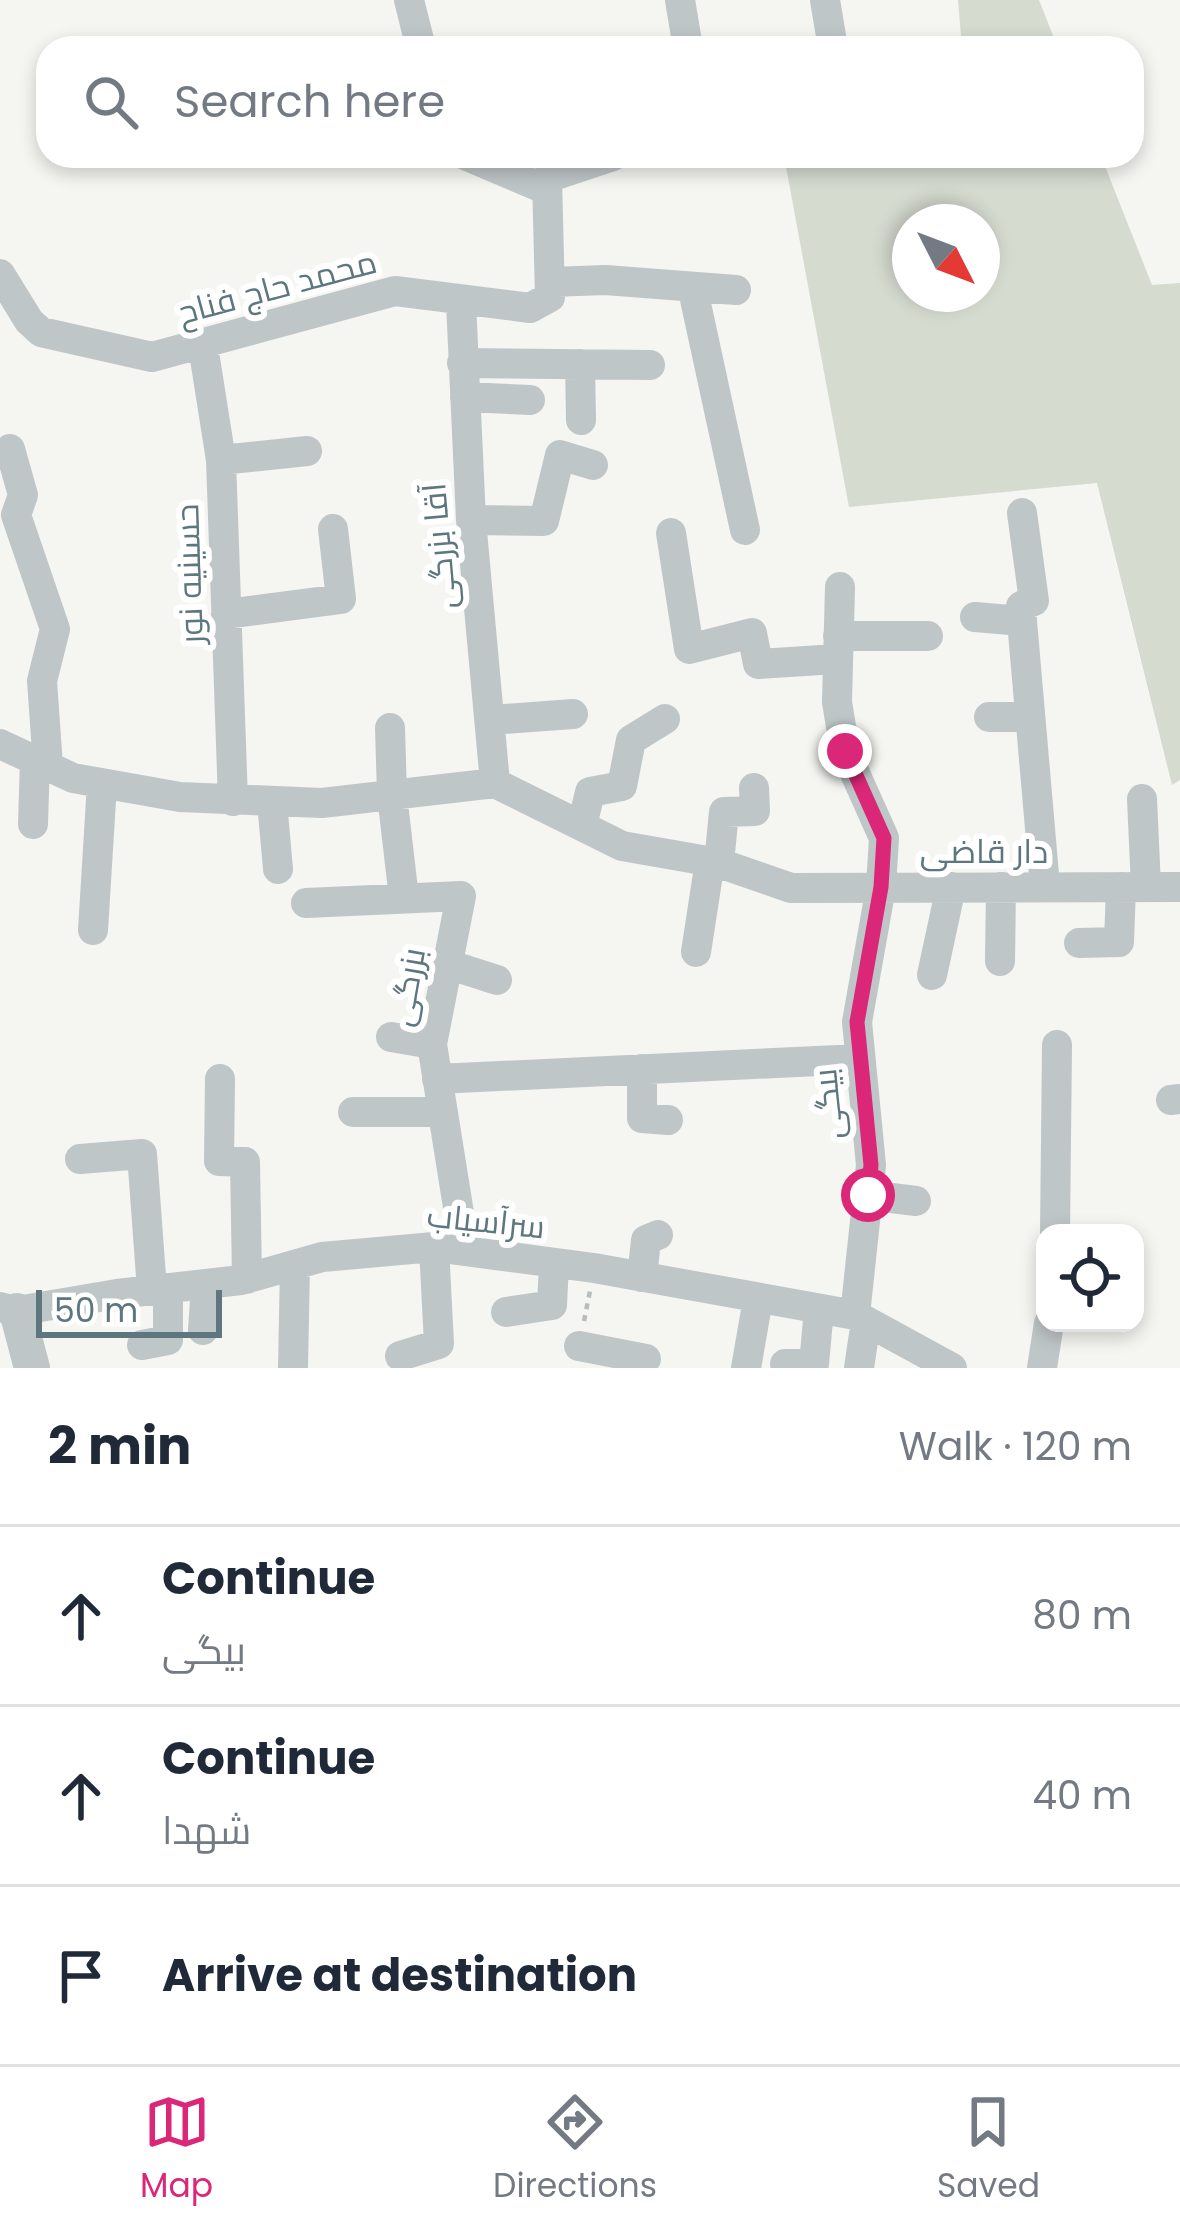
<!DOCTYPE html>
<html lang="en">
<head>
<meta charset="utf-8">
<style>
  body { margin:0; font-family:Poppins,Cairo,sans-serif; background:#f6f6f7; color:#1f2937 }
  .controls { position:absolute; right:36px; bottom:36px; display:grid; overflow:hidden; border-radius:24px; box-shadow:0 6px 18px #0003 }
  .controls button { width:108px; height:108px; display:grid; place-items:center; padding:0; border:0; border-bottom:3px solid #e0e1e3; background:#fff; color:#1f2937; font:60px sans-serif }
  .compass { position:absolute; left:892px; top:204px; width:108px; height:108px; border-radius:50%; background:#fff; box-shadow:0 6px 18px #0003; rotate:132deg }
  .scale { position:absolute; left:36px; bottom:30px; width:186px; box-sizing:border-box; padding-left:12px; border:6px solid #5e777e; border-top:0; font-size:33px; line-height:42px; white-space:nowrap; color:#5e777e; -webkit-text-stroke:9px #fff; paint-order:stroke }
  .stop { position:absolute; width:36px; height:36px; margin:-27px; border:9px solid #db2777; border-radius:50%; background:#fff }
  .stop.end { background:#db2777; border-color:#fff; box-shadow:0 3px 12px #0008 }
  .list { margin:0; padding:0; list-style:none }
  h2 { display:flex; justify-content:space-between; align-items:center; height:156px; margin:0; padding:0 48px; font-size:51px }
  h2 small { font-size:39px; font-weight:400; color:#747a83 }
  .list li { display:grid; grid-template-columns:78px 1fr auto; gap:36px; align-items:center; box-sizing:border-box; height:180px; padding:0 48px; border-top:3px solid #e0e1e3 }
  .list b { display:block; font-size:45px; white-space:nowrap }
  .list p { margin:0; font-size:39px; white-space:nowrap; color:#747a83 }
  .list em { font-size:39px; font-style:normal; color:#747a83 }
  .icon { flex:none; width:66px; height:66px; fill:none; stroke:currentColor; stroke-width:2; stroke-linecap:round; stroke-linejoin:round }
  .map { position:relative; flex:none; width:1180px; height:1368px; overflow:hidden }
  .search { position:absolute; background:#fff; box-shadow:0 6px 18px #0003; left:36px; right:36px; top:36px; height:132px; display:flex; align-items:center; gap:30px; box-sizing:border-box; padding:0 42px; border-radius:36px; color:#747a83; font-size:45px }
  .sheet { height:696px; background:#fff }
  nav { display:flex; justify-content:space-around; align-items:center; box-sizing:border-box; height:168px; border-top:3px solid #e0e1e3; background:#fff; font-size:33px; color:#747a83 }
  nav a { display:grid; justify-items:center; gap:6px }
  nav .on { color:#db2777 }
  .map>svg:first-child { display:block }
  .green { fill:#d6dbd0; fill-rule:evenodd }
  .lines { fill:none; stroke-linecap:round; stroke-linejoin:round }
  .path { stroke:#b7bcbd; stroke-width:4.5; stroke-dasharray:6 6; stroke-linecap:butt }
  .minor { stroke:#bfc6c8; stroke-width:30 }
  .tertiary { stroke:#bfc6c8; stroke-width:36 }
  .route { stroke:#db2777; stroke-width:15 }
  .labels { text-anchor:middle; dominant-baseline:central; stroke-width:12; stroke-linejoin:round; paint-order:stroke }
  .street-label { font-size:33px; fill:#5e777e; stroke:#fff }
</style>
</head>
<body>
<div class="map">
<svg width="1180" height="1368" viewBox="0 0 1180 1368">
  <rect width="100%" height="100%" fill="#f5f5f1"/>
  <path class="green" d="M958 0H1039L1058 48H962Z
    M784 156H1101L1152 285 1180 283V780L1172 785 1097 483 849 507ZM910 222H982V294H910Z"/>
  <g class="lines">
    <path class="path" d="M584 1321 590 1291"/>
    <path class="minor" d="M409 0 421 48
      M680 0 688 48
      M825 0 833 48
      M467 156 545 189
      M0 274 29 321 41 332 152 357 395 291 530 308 550 297 547 178 613 156
      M551 282 605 280 736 290
      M693 290 745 530
      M461 302 471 520 495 783
      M203 346 221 460 233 801
      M462 363 650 365
      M580 364 581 420
      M465 397 530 400
      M10 449 23 495 16 515
      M221 460 307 451
      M1022 513 1034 601 1021 606 1022 621 1045 886
      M16 515 55 629 42 681 48 766
      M471 520 544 521 560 455 593 465
      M671 533 689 649 752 633 758 664 837 659
      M840 587 837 702 845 751 884 838 881 887 857 1022 871 1165 855 1315
      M226 614 341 599 333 529
      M975 617 1022 621
      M838 636H928
      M989 717H1030
      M490 720 573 714
      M390 728 392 795 404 898
      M0 744 73 778 180 797 322 803 495 783 622 846 719 863 791 888 1180 887
      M1142 799 1146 887
      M272 802 278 869
      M33 824 35 760
      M582 826 590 792 622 786 631 740 665 719
      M719 863 724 812 755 811 754 788
      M306 903 461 896 432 1044 465 1251
      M93 930 102 784
      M1079 943 1119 942 1121 887
      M696 952 710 861
      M1000 961 1001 887
      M447 964 497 980
      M932 975 951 887
      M391 1037 432 1044
      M642 1069V1118L668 1120
      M220 1079 219 1161 245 1162 247 1279
      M437 1079 860 1059
      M1171 1100 1180 1099
      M353 1112H443
      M80 1159 142 1154 152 1290
      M867 1195 916 1201
      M1055 1233 1057 1045
      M642 1277 646 1240 658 1235
      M0 1307 17 1311 117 1294 241 1280 322 1257 434 1247 594 1268 855 1315 952 1368
      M506 1312 552 1305 554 1264
      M203 1330 206 1284
      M142 1345 168 1340V1288
      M579 1346 646 1359
      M400 1356 439 1344 434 1247
      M785 1364H814L819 1309
      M293 1368 295 1265
      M746 1368 758 1299
      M859 1368 866 1321
      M1042 1368 1049 1323"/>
    <path class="tertiary" d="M17 1311 32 1368"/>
  </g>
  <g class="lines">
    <path class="route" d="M845 751 884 838 881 887 857 1022 871 1165 868 1195"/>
  </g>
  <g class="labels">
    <g class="street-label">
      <text transform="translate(277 287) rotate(-15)">محمد حاج فناح</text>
      <text transform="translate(439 546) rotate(-95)">آقا بزرگی</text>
      <text transform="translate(189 574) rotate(-92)">حسینیه نور</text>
      <text x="984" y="851">دار قاضی</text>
      <text transform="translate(407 987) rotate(-80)">بزرگی</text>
      <text transform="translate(828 1104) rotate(-96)">بیگی</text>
      <text transform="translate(486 1221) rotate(6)">سرآسیاب</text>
    </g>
  </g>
</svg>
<div class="controls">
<button><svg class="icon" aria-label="locate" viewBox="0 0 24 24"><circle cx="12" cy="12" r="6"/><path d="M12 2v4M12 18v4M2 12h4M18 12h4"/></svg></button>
</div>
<svg class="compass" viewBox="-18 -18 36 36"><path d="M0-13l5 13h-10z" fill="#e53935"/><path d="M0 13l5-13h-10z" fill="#747a83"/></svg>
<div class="scale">50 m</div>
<div class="stop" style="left:868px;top:1195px"></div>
<div class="stop end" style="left:845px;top:751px"></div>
<div class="search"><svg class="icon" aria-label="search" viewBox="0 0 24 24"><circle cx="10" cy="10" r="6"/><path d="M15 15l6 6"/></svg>Search here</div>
</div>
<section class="sheet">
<h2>2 min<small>Walk · 120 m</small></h2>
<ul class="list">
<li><svg class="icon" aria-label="ahead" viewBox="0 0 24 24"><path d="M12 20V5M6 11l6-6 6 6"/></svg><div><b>Continue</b><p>بیگی</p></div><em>80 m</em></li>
<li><svg class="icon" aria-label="ahead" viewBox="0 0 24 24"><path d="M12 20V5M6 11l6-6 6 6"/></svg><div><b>Continue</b><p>شهدا</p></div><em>40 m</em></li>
<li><svg class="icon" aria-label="arrive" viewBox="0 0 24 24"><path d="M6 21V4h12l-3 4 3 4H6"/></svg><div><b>Arrive at destination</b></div></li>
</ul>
</section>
<nav>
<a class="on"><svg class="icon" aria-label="map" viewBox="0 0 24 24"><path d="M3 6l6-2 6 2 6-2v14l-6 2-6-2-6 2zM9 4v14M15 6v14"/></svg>Map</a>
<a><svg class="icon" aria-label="directions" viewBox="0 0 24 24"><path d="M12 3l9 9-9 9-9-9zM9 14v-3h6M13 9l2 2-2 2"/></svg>Directions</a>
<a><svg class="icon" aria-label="saved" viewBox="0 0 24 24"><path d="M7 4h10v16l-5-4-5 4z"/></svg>Saved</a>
</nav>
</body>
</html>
